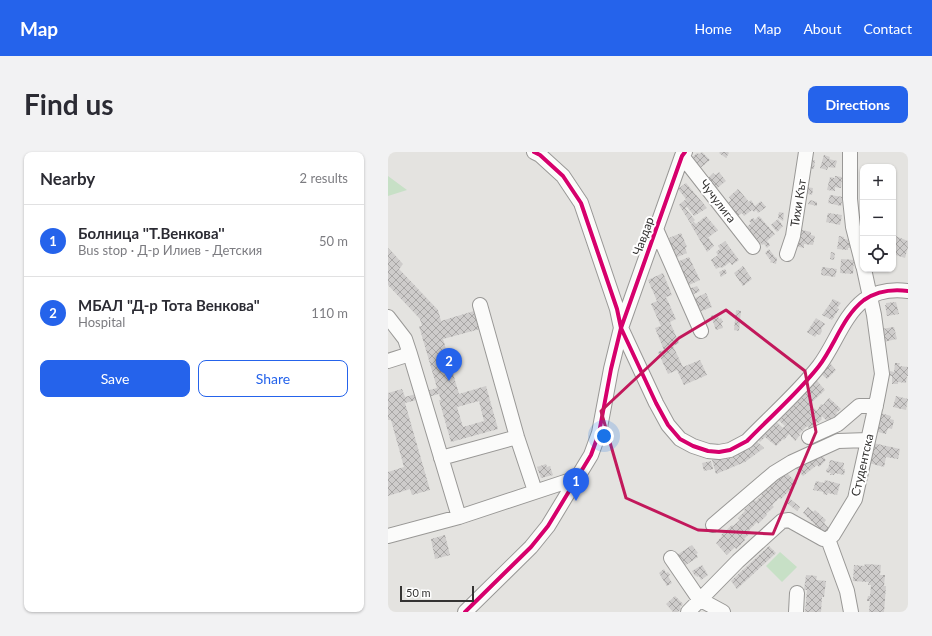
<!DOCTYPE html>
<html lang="en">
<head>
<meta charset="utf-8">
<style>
  body { margin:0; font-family:Lato,sans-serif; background:#f2f2f3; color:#2b2b33 }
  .controls { position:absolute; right:12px; top:12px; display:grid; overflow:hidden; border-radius:8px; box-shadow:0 1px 3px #0004 }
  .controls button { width:36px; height:36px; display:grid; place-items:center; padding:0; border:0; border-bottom:1px solid #e1e1e2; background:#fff; color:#2b2b33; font:20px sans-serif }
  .scale { position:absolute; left:12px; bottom:10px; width:74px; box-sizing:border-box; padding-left:4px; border:2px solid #343332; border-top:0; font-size:11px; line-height:14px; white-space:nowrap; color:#343332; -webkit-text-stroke:3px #fff; paint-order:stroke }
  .you { position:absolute; left:216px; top:284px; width:14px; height:14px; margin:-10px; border:3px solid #fff; border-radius:50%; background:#1a73e8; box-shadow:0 0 0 6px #1a73e833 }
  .badge { display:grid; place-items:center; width:26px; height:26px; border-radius:50%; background:#2563eb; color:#fff; font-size:13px; font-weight:700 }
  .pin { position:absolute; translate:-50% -33px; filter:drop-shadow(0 1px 2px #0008) }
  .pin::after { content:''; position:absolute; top:21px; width:14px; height:12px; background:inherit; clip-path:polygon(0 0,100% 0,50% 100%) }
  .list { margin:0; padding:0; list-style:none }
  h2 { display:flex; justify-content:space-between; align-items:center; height:52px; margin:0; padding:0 16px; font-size:17px }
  h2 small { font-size:13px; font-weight:400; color:#7c7c81 }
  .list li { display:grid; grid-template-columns:26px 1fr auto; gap:12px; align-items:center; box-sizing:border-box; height:72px; padding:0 16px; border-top:1px solid #e1e1e2 }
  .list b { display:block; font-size:15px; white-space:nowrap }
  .list p { margin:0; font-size:13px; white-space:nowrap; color:#7c7c81 }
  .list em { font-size:13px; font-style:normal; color:#7c7c81 }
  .actions { display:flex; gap:8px; padding:12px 16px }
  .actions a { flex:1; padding:9px 0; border:1px solid #2563eb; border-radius:8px; text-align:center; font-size:14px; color:#2563eb }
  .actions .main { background:#2563eb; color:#fff }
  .icon { flex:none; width:22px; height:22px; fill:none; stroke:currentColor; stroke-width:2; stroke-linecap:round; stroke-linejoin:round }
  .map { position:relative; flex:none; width:520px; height:460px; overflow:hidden; border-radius:8px }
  header { display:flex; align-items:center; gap:24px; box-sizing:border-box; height:56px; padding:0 20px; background:#2563eb; color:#fff }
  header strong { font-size:19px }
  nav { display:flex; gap:22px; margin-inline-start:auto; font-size:14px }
  .intro { display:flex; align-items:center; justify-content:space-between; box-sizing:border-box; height:96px; padding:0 24px }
  h1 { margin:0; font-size:28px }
  .button { padding:10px 18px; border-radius:8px; background:#2563eb; color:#fff; font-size:14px; font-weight:700 }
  main { display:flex; gap:24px; padding:0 24px }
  aside { flex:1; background:#fff; border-radius:8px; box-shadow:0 1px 3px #0004 }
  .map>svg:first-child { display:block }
  .park { fill:#c7e0c6 }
  .building { fill:url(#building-cross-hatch); fill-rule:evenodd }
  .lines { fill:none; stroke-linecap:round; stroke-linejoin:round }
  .minor-casing { stroke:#999896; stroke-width:16 }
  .minor { stroke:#fbfbfa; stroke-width:14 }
  .cycleway-casing { stroke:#fff; stroke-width:6 }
  .cycleway { stroke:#d6006c; stroke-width:4 }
  .marked { fill:none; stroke:#c2185b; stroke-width:3; stroke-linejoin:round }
  .labels { text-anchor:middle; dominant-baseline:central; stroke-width:4; stroke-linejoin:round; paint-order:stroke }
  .street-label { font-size:12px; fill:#343332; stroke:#fff }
</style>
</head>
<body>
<header>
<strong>Map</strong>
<nav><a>Home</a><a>Map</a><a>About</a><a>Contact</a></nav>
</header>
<div class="intro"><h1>Find us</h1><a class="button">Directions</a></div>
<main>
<aside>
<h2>Nearby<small>2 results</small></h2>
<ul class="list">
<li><span class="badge">1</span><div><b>Болница ''Т.Венкова''</b><p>Bus stop · Д-р Илиев - Детския</p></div><em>50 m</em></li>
<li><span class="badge">2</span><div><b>МБАЛ &quot;Д-р Тота Венкова&quot;</b><p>Hospital</p></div><em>110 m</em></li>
</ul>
<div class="actions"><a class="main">Save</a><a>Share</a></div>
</aside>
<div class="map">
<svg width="520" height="460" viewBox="0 0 520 460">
  <defs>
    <pattern id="building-cross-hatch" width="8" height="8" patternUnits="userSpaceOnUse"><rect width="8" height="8" fill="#cecccb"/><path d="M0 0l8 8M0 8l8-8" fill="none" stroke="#a8a6a5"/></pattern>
  </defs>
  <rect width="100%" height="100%" fill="#e4e3e0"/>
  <path class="park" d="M0 24 19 38 0 44Z
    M392 400 409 415 394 430 378 414Z"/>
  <path class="building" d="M314 0 322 8 311 17 303 6 309 1 311 2Z
    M332 0H340L341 1 338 6 331 1Z
    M436 3 442 5 441 7 449 9 447 16 440 15 439 18 432 16Z
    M422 8H427L426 17 422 16Z
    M331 20 338 29 328 37 320 26 325 21 327 23Z
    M447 24 454 25 453 36 447 35V39L439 38 442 25 447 26Z
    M298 31 319 56 306 64 299 55 297 56 307 68 303 72 291 53 298 47 290 37Z
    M418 35 425 36 424 43 417 41Z
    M350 37 361 50 363 48 367 54 373 49 378 55 370 61 368 58 366 60 364 58 356 64 354 61 346 67 340 51 343 48 341 45Z
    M442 43 455 45 453 54 440 51Z
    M422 48 429 50V54L420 52Z
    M391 60 396 61 395 69 390 66Z
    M440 61 454 63 452 73 438 70Z
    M318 64 330 78 321 85H320L326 94 319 100 303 73 306 70 308 72Z
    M371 64 387 82 379 89 382 93 379 96 376 92 374 93 359 75 363 71 361 69 365 66 367 68Z
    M390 67 395 74 389 80 383 73Z
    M414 78 423 80V83L427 84 425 93 416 92V96L407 94 408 88H412Z
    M293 81 299 95 297 96 299 101 287 106 280 88 282 87 281 86Z
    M505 83 520 89V95L517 106 505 102Z
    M451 84 456 85V87L461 88 460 91H463V96H460V98L449 97Z
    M337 89 351 108 344 113 342 110 334 116 332 115 328 117 323 108 330 103 328 100 332 97 330 94Z
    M0 96 15 112 11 117 50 158 53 169 86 159 92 177 55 187 71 242 98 234 110 277 63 290 51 248H53L51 242 17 251 42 338 24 343 22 337 0 344V320L16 315 3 268H0V241L14 237 17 245 49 236 31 174H34L32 167 0 133ZM91 249 96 269 75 275 69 255Z
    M381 97 387 105 389 106 388 112 382 110 383 109 377 101Z
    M443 100 447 101 446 108 442 107Z
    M301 105 312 128 299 134 289 110Z
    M453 107 466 108 465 122 452 121Z
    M355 114 364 127 355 134 346 121Z
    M434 115 449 117 447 125 433 123Z
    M337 117 339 121 333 125 331 120Z
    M275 121 284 143 278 145 288 167 282 170 291 191 285 194 295 215 312 208 319 223 296 233 289 218 280 222 270 200 276 198 267 176 273 174 263 152 269 149 260 128Z
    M309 134 312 139 304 143 301 137Z
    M318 141 324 155 311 160 305 147Z
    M445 147 453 151 449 156 451 157 444 168 434 163Z
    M508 150 511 162 499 164 497 153H498V151Z
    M348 158 353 159 351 179 346 178Z
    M329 162 331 167 333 166 335 170 333 171 335 176 328 178 323 164Z
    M428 166 437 172 433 177 434 179 432 183 429 182 427 185 419 180Z
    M506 175 509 187 495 190 493 177Z
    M441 210 448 218 439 227 431 220Z
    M507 211H512L511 214 520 215V224H519L518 231 510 230V232H504V224H502V219L506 220Z
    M427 227 437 238 422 252 429 259 433 252 435 253 441 246 453 257 448 261 449 262 441 271 434 264 433 266 434 267 430 271 429 270 422 277 419 274 411 282 412 283 407 289 401 282 396 288 395 287 388 294 377 285 372 290 365 284 383 265 395 276 397 274 386 264Z
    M508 244 520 247 518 258 505 255Z
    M489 260 503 264 502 267 506 268 504 277 500 276 498 282 486 279Z
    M366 287 376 296 357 310 328 322 324 308 334 305Z
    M485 291 512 297 510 307 498 305 496 315 481 311Z
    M431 300 438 308 431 315 429 313 415 324 408 316 418 308Z
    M442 308 456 311 455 317H457L456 323 447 321 446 323H442L443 321 438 320 439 316 440 317Z
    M323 309 325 317 316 319 314 311Z
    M158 312 159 315 162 314 165 323 153 326 149 315Z
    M397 319 409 331 393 347 391 346 384 353 386 355 378 362 379 363 370 372 369 370 361 378 363 380 356 387 357 388 348 397 347 395 339 403 328 391 334 384 333 383 344 373 345 374 352 368 350 366 357 359 356 358 366 348 368 349 374 343 372 341Z
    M437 328 452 332 449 343 440 341 439 343 435 342 436 340 425 338 428 329 436 331Z
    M402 347 412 355 409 359 399 351Z
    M420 355 425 360 427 358 438 368 436 371 441 376 437 382 415 361Z
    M57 383 62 403 47 407 43 387Z
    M304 393 310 401 308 402 310 405 293 416 286 405Z
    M381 394 388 401 349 437 343 429Z
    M477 412 493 413 492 423H497L496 434H498L496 460H481L482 449H479L480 444H482L483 433H480L481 430 465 429 466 413 476 414Z
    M314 413 320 423 313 428 311 424 309 425 308 423 307 424 304 419Z
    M276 417 278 421 280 420 282 423 280 424 284 431 279 434 271 421Z
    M418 423 429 424 428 428 438 429 436 445H434L433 460H417L419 438H416Z
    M287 444 295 452 292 455 293 457 290 460H285L278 452Z"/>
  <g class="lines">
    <g class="minor-casing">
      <path id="minor" d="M146 0 152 3 175 24 193 51 229 157 233 176 268 251 280 273 292 287 305 294 320 299 331 300 342 298 359 289C383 264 410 241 431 214 447 193 455 164 476 148 489 139 505 137 520 139
        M462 0V47L465 75 475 114
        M294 4 365 95
        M268 77 313 179
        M399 102 405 84 418 0
        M92 153 129 285 147 339
        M0 165 17 187 22 202
        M0 209 22 202 71 365
        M421 285 450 272 471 254H488
        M53 306 129 285
        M325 373 386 321 404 310 450 289 480 288
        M0 384 71 365 189 326
        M440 387 459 439 463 460
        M283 406 311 447 335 460
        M77 460 143 395 160 374 203 303 211 281 223 217 233 176 294 4 297 0
        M300 460 350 409 394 369 401 368 435 387H440L445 383 467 347 489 248 494 222 486 163 476 117
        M408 460 409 441"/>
    </g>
    <use href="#minor" class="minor"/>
    <g class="cycleway-casing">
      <path id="cycleway" d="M146 0 152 3 175 24 193 51 229 157 233 176 268 251 280 273 292 287 305 294 320 299 331 300 342 298 359 289C383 264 410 241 431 214 447 193 455 164 476 148 489 139 505 137 520 139
        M77 460 143 395 160 374 203 303 211 281 223 217 233 176 294 4 297 0"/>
    </g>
    <use href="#cycleway" class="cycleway"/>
  </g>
  <path class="marked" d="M338 158 417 219 428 280 385 382 310 378 238 346 213 259 291 186Z"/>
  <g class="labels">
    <g class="street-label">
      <text transform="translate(330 49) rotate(52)">Чучулига</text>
      <text transform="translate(410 51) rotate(-81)">Тихи Кът</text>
      <text transform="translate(255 84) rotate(-70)">Чавдар</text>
      <text transform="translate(474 313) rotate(-77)">Студентска</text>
    </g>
  </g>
</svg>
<div class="controls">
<button>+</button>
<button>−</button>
<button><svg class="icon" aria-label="locate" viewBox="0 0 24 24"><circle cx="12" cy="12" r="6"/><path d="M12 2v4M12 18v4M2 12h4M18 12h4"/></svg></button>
</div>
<div class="scale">50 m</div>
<div class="you"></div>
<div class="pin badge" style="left:188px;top:349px">1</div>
<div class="pin badge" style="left:61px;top:229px">2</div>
</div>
</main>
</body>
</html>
